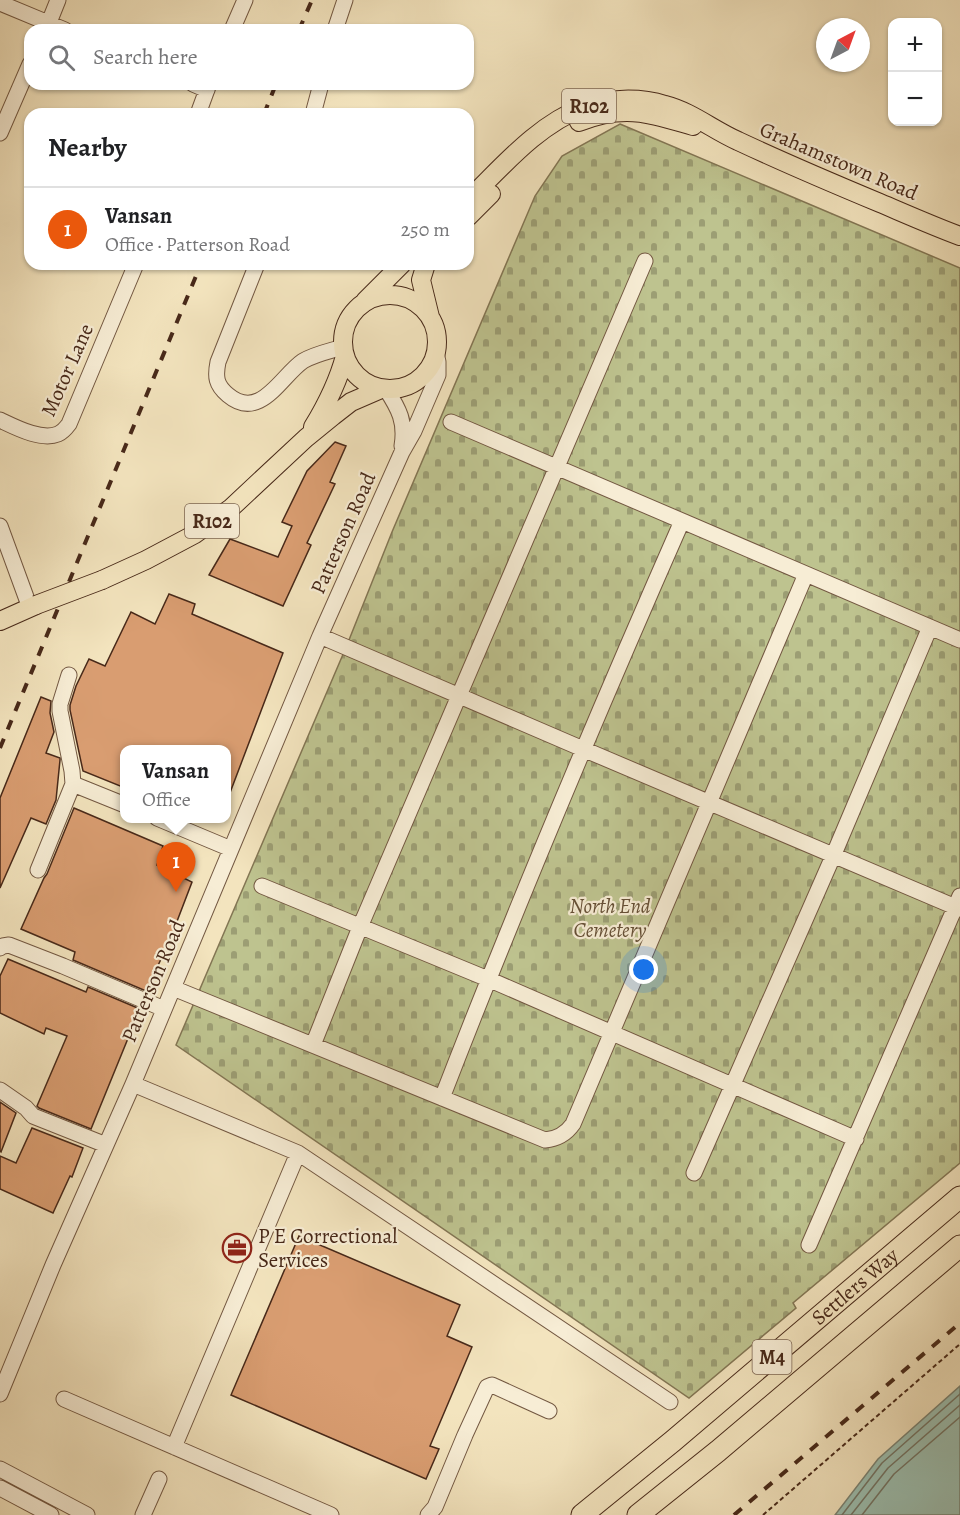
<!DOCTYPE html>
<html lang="en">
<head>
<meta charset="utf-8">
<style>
  body { margin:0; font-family:Alegreya,serif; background:#f6f6f6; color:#202124 }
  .controls { position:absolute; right:18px; top:18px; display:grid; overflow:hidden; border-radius:12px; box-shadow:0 2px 4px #0004 }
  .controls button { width:54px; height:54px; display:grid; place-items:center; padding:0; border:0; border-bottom:2px solid #e0e0e0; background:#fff; color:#202124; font:30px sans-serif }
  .compass { position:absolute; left:816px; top:18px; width:54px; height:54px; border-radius:50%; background:#fff; box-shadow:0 2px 4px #0004; rotate:41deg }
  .you { position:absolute; left:644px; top:970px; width:21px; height:21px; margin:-15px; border:4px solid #fff; border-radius:50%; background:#1a73e8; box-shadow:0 0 0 9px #1a73e833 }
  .badge { display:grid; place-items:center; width:39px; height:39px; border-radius:50%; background:#ea580c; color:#fff; font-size:20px; font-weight:700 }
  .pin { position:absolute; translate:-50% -50px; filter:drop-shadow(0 2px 3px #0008) }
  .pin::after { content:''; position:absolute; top:32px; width:21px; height:18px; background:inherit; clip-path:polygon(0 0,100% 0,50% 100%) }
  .popup { position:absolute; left:120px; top:745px; width:111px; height:78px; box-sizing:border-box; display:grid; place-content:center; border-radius:12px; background:#fff; filter:drop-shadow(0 2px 4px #0005); font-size:20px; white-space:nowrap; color:#757577 }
  .popup b { font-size:22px; color:#202124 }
  .popup::after { content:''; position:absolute; left:50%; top:100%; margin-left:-12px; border:12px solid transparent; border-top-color:#fff }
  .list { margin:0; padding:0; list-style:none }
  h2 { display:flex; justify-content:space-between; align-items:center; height:78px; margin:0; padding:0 24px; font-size:26px }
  h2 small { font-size:20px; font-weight:400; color:#757577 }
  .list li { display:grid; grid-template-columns:39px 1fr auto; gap:18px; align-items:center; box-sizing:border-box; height:84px; padding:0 24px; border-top:2px solid #e0e0e0 }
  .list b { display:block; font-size:22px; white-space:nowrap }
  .list p { margin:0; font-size:20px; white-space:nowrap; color:#757577 }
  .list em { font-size:20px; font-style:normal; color:#757577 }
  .icon { flex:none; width:33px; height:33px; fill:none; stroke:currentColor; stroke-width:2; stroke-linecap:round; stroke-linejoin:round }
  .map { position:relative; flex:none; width:960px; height:1515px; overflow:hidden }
  .search { position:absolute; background:#fff; box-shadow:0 2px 4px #0004; left:24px; top:24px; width:450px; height:66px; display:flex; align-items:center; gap:15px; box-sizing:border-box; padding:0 21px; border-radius:18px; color:#757577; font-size:22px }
  .panel { position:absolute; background:#fff; box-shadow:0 2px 4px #0004; left:24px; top:108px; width:450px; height:162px; border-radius:18px }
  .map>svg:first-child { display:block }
  .cemetery { fill:url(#cemetery-stones); stroke:#837654; stroke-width:1.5 }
  .water { fill:#9bbfb1; stroke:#7a8374; stroke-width:1.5 }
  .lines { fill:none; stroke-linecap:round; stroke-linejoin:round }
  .shore { stroke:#727465; stroke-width:1.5 }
  .building { fill:#d99d71; stroke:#482919; stroke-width:1.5 }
  .minor-casing { stroke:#735842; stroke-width:17 }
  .major-casing { stroke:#482919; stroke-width:20 }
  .highway-casing { stroke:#482919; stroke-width:23 }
  .path { stroke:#482919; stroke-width:2; stroke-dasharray:4.5 3; stroke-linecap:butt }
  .minor { stroke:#f7edd5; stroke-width:15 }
  .major { stroke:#f3e4be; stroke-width:18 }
  .highway { stroke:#f3e4be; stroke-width:21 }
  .rail { stroke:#482919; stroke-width:4; stroke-dasharray:10 10; stroke-linecap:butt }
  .major-bridge-casing { stroke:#482919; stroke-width:20; stroke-linecap:butt }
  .major-bridge { stroke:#f3e4be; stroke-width:18 }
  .labels { text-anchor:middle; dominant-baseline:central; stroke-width:4.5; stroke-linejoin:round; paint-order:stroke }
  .shield { fill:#f7edd5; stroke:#7c6451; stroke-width:1.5 }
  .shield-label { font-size:20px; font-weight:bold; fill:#482919 }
  .street-label { font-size:21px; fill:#482919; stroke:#f7edd5 }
  .park-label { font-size:21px; font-style:italic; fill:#665036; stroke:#f7edd5 }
  .poi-label { font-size:21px; fill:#482919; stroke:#f7edd5; text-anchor:start }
</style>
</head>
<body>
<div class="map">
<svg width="960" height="1515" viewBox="0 0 960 1515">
  <defs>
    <pattern id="cemetery-stones" width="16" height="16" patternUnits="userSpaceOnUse" patternTransform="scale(1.5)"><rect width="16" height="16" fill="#bec38f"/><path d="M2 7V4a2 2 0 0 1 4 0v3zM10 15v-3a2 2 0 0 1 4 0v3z" fill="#9c9e74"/></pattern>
  </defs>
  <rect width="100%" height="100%" fill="#f3e4be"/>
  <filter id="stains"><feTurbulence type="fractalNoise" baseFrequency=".00333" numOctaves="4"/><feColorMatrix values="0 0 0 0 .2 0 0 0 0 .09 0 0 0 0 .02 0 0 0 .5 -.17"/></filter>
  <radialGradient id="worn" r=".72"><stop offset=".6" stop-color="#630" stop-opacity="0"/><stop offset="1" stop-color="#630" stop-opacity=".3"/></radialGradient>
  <path class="cemetery" d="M620 124 960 268V1163L793 1303 796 1308 689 1398 176 1045 347 645 392 532 535 196 562 156Z"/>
  <path class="water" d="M960 1386V1515H835L878 1459Z"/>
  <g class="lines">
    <path class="shore" d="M842 1515 882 1463 960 1394
      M851 1515 888 1468 960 1405
      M862 1515 894 1474 960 1417"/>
  </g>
  <path class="building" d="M335 442 346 446 330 482 335 484 307 543 311 545 283 606 209 575 230 539 278 557 292 526 282 522 307 471Z
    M169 594 195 604 192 614 283 653 228 798 227 750H125V788L83 771 70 710V705L76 686 89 659 105 666 131 612 155 624Z
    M41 697 51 701 50 713 54 732 46 753 60 758V760L56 800 46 824 31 818 0 888V798Z
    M74 808 163 846 157 865 192 882 163 958 162 957 146 991 73 960 75 952 21 929 44 878 47 874Z
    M8 959 86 992 88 987 140 1009 91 1129 39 1108 37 1106 67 1036 46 1028 44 1034 0 1013V976Z
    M0 1102 16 1113 1 1152 0 1151Z
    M32 1128 83 1148 72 1177 70 1176 53 1213 0 1189V1156L16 1163Z
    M299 1236 460 1305 447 1336 472 1347 430 1446 439 1449 426 1479 231 1395Z"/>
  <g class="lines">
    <g class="minor-casing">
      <path id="minor" d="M0 3 65 30
        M46 30 58 0
        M232 30 245 0
        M335 30 345 0
        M193 84 207 90
        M198 114 209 84
        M313 114 321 84
        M0 133 30 64
        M257 264 218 362C215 377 216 385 228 395 260 422 281 376 303 361 315 354 330 351 343 347
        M386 389C399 409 406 422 402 446
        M0 420C15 427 41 441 58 434 63 432 66 428 69 424L136 264
        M451 422 960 640
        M0 526 30 608
        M320 636 583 749 960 909
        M69 675 60 704V711L72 771 73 784 125 805
        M157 818 231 849
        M38 870 73 784
        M262 886 488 979 856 1139
        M0 948 3 946 9 945 63 966 164 1009
        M173 988 545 1140C557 1139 566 1134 573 1124L806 574
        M313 1045 360 927 645 261
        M133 1084 298 1153 670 1402
        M0 1090 26 1108 33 1116 106 1145
        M442 1098C517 904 598 712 682 521
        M694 1173 834 854 930 627
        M809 1245 960 896
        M0 1394 53 1265 133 1084 320 636 402 452 414 431 438 375V362L436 352
        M64 1399 331 1515
        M174 1447 298 1153
        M0 1469 87 1515
        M0 1488 51 1515
        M143 1515 159 1479
        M428 1515 435 1507 465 1435 487 1387 492 1385 549 1411"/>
    </g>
    <g class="major-casing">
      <path id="major" d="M579 122C594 116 611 112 627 112 648 112 672 120 693 126
        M468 200C503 166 537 125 584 107 608 98 640 97 665 105 692 112 713 130 738 141 785 163 832 183 880 203 906 214 933 226 960 236
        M468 217 491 194
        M426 264 421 280 430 317
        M343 342a47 47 0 1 1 94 0a47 47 0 1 1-94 0Z
        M365 301 402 264
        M313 427C327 404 338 382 345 356
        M102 580 146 560 195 534 231 508 306 438 333 416 351 402 381 389
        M0 621 36 605"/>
    </g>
    <g class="highway-casing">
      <g id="highway">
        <path id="s1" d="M582 1515 673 1441 960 1197"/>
        <path d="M638 1515 718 1451 960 1246"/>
      </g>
    </g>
    <path class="path" d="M763 1515 960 1344"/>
    <use href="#minor" class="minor"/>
    <use href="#major" class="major"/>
    <use href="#highway" class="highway"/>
    <path class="rail" d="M299 30 312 0
      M264 114 276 84
      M0 748 201 264
      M734 1515 960 1323"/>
    <g class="major-bridge-casing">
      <path id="major-bridge" d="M36 605 102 580"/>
    </g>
    <use href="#major-bridge" class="major-bridge"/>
  </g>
  <defs>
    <g id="office-ring" transform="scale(1.5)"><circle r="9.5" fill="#f7edd5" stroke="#8f2418" stroke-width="1.5"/><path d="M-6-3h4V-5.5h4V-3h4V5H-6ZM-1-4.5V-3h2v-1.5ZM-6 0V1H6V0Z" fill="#8f2418"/></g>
  </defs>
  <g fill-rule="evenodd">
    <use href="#office-ring" x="237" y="1248"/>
  </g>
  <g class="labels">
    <g class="shield">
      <rect x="562" y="89" width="54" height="34" rx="4.5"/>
      <rect x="185" y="504" width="54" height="34" rx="4.5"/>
      <rect x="752.5" y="1340" width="39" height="34" rx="4.5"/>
    </g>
    <g class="shield-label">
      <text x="589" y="106">R102</text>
      <text x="212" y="521">R102</text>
      <text x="772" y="1357">M4</text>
    </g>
    <g class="street-label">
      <text transform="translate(839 161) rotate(23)">Grahamstown Road</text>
      <text transform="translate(67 370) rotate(-66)">Motor Lane</text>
      <text transform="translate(343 533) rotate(-66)">Patterson Road</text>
      <text transform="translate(153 981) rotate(-67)">Patterson Road</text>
      <text stroke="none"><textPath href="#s1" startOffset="356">Settlers Way</textPath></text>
    </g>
    <g class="park-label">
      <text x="610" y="906">North End<tspan x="610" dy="24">Cemetery</tspan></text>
    </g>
    <g class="poi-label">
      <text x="258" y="1236">P E Correctional<tspan x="258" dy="24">Services</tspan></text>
    </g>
  </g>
  <rect width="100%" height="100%" filter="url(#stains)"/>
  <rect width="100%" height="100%" fill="url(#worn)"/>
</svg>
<div class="controls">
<button>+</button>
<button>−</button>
</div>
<svg class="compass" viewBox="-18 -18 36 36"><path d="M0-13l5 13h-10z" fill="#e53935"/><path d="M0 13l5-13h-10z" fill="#757577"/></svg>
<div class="you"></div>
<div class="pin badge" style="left:176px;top:892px">1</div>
<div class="popup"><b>Vansan</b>Office</div>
<div class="search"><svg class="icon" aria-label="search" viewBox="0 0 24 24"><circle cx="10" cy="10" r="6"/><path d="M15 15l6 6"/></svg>Search here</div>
<section class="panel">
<h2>Nearby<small></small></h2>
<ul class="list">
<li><span class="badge">1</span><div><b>Vansan</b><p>Office · Patterson Road</p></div><em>250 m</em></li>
</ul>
</section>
</div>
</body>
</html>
